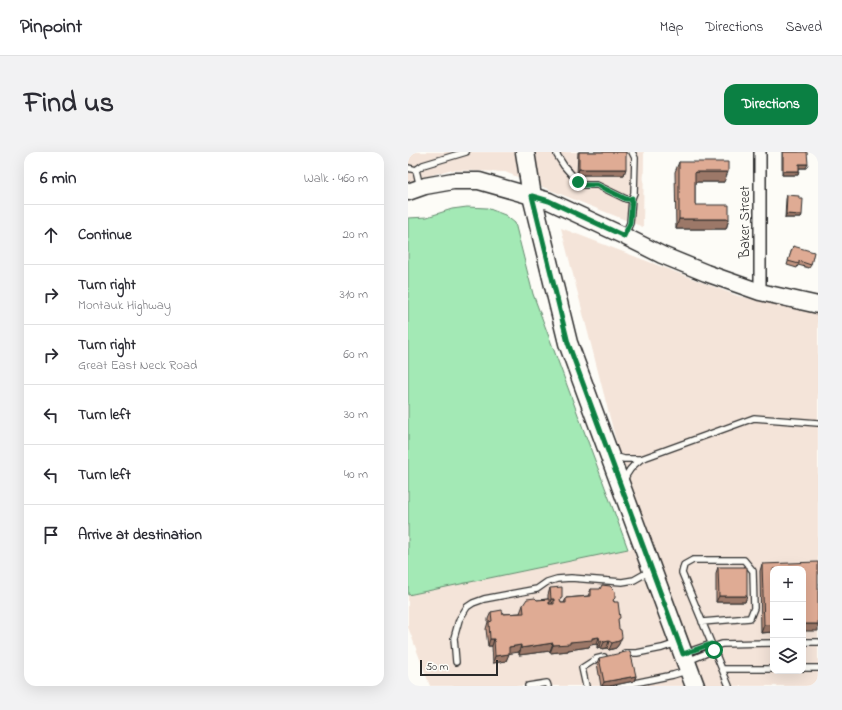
<!DOCTYPE html>
<html lang="en">
<head>
<meta charset="utf-8">
<style>
  body { margin:0; font-family:"Indie Flower",sans-serif; background:#f2f2f3; color:#2b2b33 }
  .controls { position:absolute; right:12px; bottom:12px; display:grid; overflow:hidden; border-radius:8px; box-shadow:0 4px 16px #0002 }
  .controls button { width:36px; height:36px; display:grid; place-items:center; padding:0; border:0; border-bottom:1px solid #e1e1e2; background:#fff; color:#2b2b33; font:20px sans-serif }
  .scale { position:absolute; left:12px; bottom:10px; width:78px; box-sizing:border-box; padding-left:4px; border:2px solid #2b2b2b; border-top:0; font-size:11px; line-height:14px; white-space:nowrap; color:#2b2b2b; -webkit-text-stroke:3px #fdfcf7; paint-order:stroke }
  .stop { position:absolute; width:12px; height:12px; margin:-9px; border:3px solid #0b8043; border-radius:50%; background:#fff }
  .stop.end { background:#0b8043; border-color:#fff; box-shadow:0 1px 4px #0008 }
  .list { margin:0; padding:0; list-style:none }
  h2 { display:flex; justify-content:space-between; align-items:center; height:52px; margin:0; padding:0 16px; font-size:17px }
  h2 small { font-size:13px; font-weight:400; color:#7c7c81 }
  .list li { display:grid; grid-template-columns:26px 1fr auto; gap:12px; align-items:center; box-sizing:border-box; height:60px; padding:0 16px; border-top:1px solid #e1e1e2 }
  .list b { display:block; font-size:15px; white-space:nowrap }
  .list p { margin:0; font-size:13px; white-space:nowrap; color:#7c7c81 }
  .list em { font-size:13px; font-style:normal; color:#7c7c81 }
  .icon { flex:none; width:22px; height:22px; fill:none; stroke:currentColor; stroke-width:2; stroke-linecap:round; stroke-linejoin:round }
  .map { position:relative; flex:none; width:410px; height:534px; overflow:hidden; border-radius:12px }
  header { display:flex; align-items:center; gap:24px; box-sizing:border-box; height:56px; padding:0 20px; background:#fff; border-bottom:1px solid #e1e1e2 }
  header strong { font-size:19px }
  nav { display:flex; gap:22px; margin-inline-start:auto; font-size:14px }
  .intro { display:flex; align-items:center; justify-content:space-between; box-sizing:border-box; height:96px; padding:0 24px }
  h1 { margin:0; font-size:28px }
  .button { padding:10px 18px; border-radius:12px; background:#0b8043; color:#fff; font-size:14px; font-weight:700 }
  main { display:flex; gap:24px; padding:0 24px }
  aside { flex:1; background:#fff; border-radius:12px; box-shadow:0 4px 16px #0002 }
  .map>svg:first-child { display:block }
  .built { fill:#f4e4d9; fill-rule:evenodd }
  .green { fill:#a3e9b5; stroke:#678a70 }
  .lines { fill:none; stroke-linecap:round; stroke-linejoin:round }
  .lane-casing { stroke:#2b2b2b; stroke-width:8 }
  .street-casing { stroke:#2b2b2b; stroke-width:14 }
  .secondary-casing { stroke:#2b2b2b; stroke-width:19 }
  .primary-casing { stroke:#2b2b2b; stroke-width:21 }
  .lane { stroke:#fdfcf7; stroke-width:5.5 }
  .street { stroke:#fdfcf7; stroke-width:11 }
  .secondary { stroke:#fdfcf7; stroke-width:16 }
  .primary { stroke:#fdfcf7; stroke-width:18 }
  .wall { fill:#c0937f; stroke:#2b2b2b }
  .shaded-wall { fill:#9c7868; stroke:#2b2b2b }
  .building { fill:#dfab94; stroke:#2b2b2b }
  .route { stroke:#0b8043; stroke-width:5 }
  .labels { text-anchor:middle; dominant-baseline:central; stroke-width:3; stroke-linejoin:round; paint-order:stroke }
  .street-label { font-size:14px; fill:#2b2b2b; stroke:#fdfcf7 }
</style>
</head>
<body>
<header>
<strong>Pinpoint</strong>
<nav><a>Map</a><a>Directions</a><a>Saved</a></nav>
</header>
<div class="intro"><h1>Find us</h1><a class="button">Directions</a></div>
<main>
<aside>
<h2>6 min<small>Walk · 460 m</small></h2>
<ul class="list">
<li><svg class="icon" aria-label="ahead" viewBox="0 0 24 24"><path d="M12 20V5M6 11l6-6 6 6"/></svg><div><b>Continue</b></div><em>20 m</em></li>
<li><svg class="icon" aria-label="right" viewBox="0 0 24 24"><path d="M7 20v-9h11M14 6l5 5-5 5"/></svg><div><b>Turn right</b><p>Montauk Highway</p></div><em>310 m</em></li>
<li><svg class="icon" aria-label="right" viewBox="0 0 24 24"><path d="M7 20v-9h11M14 6l5 5-5 5"/></svg><div><b>Turn right</b><p>Great East Neck Road</p></div><em>60 m</em></li>
<li><svg class="icon" aria-label="left" viewBox="0 0 24 24"><path d="M17 20v-9H6M10 6l-5 5 5 5"/></svg><div><b>Turn left</b></div><em>30 m</em></li>
<li><svg class="icon" aria-label="left" viewBox="0 0 24 24"><path d="M17 20v-9H6M10 6l-5 5 5 5"/></svg><div><b>Turn left</b></div><em>40 m</em></li>
<li><svg class="icon" aria-label="arrive" viewBox="0 0 24 24"><path d="M6 21V4h12l-3 4 3 4H6"/></svg><div><b>Arrive at destination</b></div></li>
</ul>
</aside>
<div class="map">
<svg width="410" height="534" viewBox="0 0 410 534">
  <rect width="100%" height="100%" fill="#fdfcf7"/>
  <filter id="ink" filterUnits="userSpaceOnUse"><feTurbulence type="fractalNoise" baseFrequency=".025" numOctaves="2"/><feDisplacementMap in="SourceGraphic" scale="8" xChannelSelector="R" yChannelSelector="G"/><feConvolveMatrix kernelMatrix="1 2 1 2 8 2 1 2 1" color-interpolation-filters="sRGB"/></filter>
  <g filter="url(#ink)">
    <path class="built" d="M0 0H236L235 75 97 20 41 18 0 30Z
      M153 76 330 144 410 160V534H22L0 475V443L235 394ZM365 417H395V519H365Z"/>
    <path class="green" d="M59 55 79 56 97 63 107 71 125 142 220 397 0 443V66L19 65 44 57Z"/>
    <g class="lines">
      <g class="lane-casing">
        <path id="lane" d="M149 0V3L156 14 170 30 173 33H189L218 47H221L224 46 226 41 227 6 224 0
          M0 16 8 18
          M8 18 15 13 58 0
          M8 18 12 35
          M217 82 222 71 224 46
          M206 304 216 307H233
          M216 329C219 319 225 313 233 307L346 266 410 271
          M294 470 342 466 346 456 345 419 336 408H285L276 413 274 421 321 534
          M395 490H410
          M305 495 314 492 365 491
          M217 501H229L254 496 269 491
          M277 501 303 492
          M280 509 306 498
          M48 510 46 486 51 468 59 455 65 451 76 447 129 437 139 430 149 427 163 426 214 430 226 428 242 419
          M395 516H410
          M314 517H365
          M120 534 139 531 140 534
          M178 534 174 516 188 507 196 505
          M212 534 265 523 278 519"/>
      </g>
      <g class="street-casing">
        <path id="street" d="M352 140V0"/>
      </g>
      <g class="secondary-casing">
        <path id="secondary" d="M0 40 17 34 45 29H71L141 49 216 84 254 103 298 121 352 140 410 153"/>
      </g>
      <g class="primary-casing">
        <path id="primary" d="M117 0 124 44 160 191 287 534"/>
      </g>
      <use href="#lane" class="lane"/>
      <use href="#street" class="street"/>
      <use href="#secondary" class="secondary"/>
      <use href="#primary" class="primary"/>
    </g>
    <path class="wall" d="M170 0H218L216 23H169Z
      M374 0H391L398 16H391V19L390 23H374Z
      M271 10 316 30H287V53L321 67 318 77H268L267 20Z
      M379 43 393 66H377L378 47Z
      M385 94 403 113 401 116 390 113 389 116 379 113Z
      M354 412 365 417V480L353 481 352 419Z
      M310 415 339 444 337 450H308V421Z
      M142 436 153 451H156L158 446 180 444 183 437 206 449 210 470 211 492 208 496 201 498 199 496 193 497 192 495 189 496V492L182 493 181 495 160 498V499L142 501V499L111 503V500L101 501 98 509 85 511 84 494H80L78 477 80 470V467L83 460 95 462 112 461 115 453 129 448 140 447V443Z
      M191 506 228 524 226 529 202 534H193L189 511Z"/>
    <path class="shaded-wall" d="M391 12H400L398 16H390Z
      M171 17H218L216 23H169Z
      M375 19H391L390 23H374Z
      M287 20H320L316 30H283Z
      M378 62 394 63 393 66H377Z
      M271 67H321L318 77H268Z
      M311 444H339L337 450H308Z
      M143 447H146L143 454 140 455Z
      M395 472H410V479H395Z
      M356 473H365V480L353 481Z
      M191 485 189 492 182 493 181 495 160 498V499L142 501 145 493Z
      M214 485 211 492 208 496 201 498 204 491Z
      M82 487H86L84 494H80Z
      M194 488 192 495 189 496 192 489Z
      M201 489 199 496 193 497 196 490Z
      M145 491 142 499 111 503 113 496Z
      M113 493 111 500 98 502 101 495Z
      M101 502 98 509 85 511 87 504Z
      M228 524 226 529 202 534H194L196 530Z"/>
    <path class="building" d="M171 0H218V17H171Z
      M375 0H399L400 12H391V19H375Z
      M271 10H320V20H287V53H321V67H271Z
      M379 43 391 44V47H395L394 63 378 62Z
      M385 94 406 100 403 113 391 109V112L380 109Z
      M410 410V472H395V417H365V473H356L354 412Z
      M310 415H339V444H311Z
      M194 433 202 434 207 439V446L205 448 206 450H210L212 466 210 467 211 477 213 478 214 485 211 489 204 491 201 489 196 490 194 488 192 489 191 485 184 486V488L162 490V492L145 493V491L113 496V493L101 495V502L87 504 86 487H82L81 470 84 469 83 460 94 458 95 462 116 461 115 453 119 447 127 446 129 448 141 447V452H146V447H143L142 436 154 435V446L152 447 153 451H158V446L183 444V437H192Z
      M222 499 228 524 196 530 191 506Z"/>
  </g>
  <g class="lines" filter="url(#ink)">
    <path class="route" d="M170 30 173 33H189L218 47H221L224 46 222 71 216 84 141 49 124 44 160 191 275 502 303 492 306 498"/>
  </g>
  <g class="labels">
    <g class="street-label">
      <text transform="translate(337 70) rotate(-90)">Baker Street</text>
    </g>
  </g>
</svg>
<div class="controls">
<button>+</button>
<button>−</button>
<button><svg class="icon" aria-label="layers" viewBox="0 0 24 24"><path d="M12 4l9 5-9 5-9-5zM3 14l9 5 9-5"/></svg></button>
</div>
<div class="scale">50 m</div>
<div class="stop" style="left:306px;top:498px"></div>
<div class="stop end" style="left:170px;top:30px"></div>
</div>
</main>
</body>
</html>
